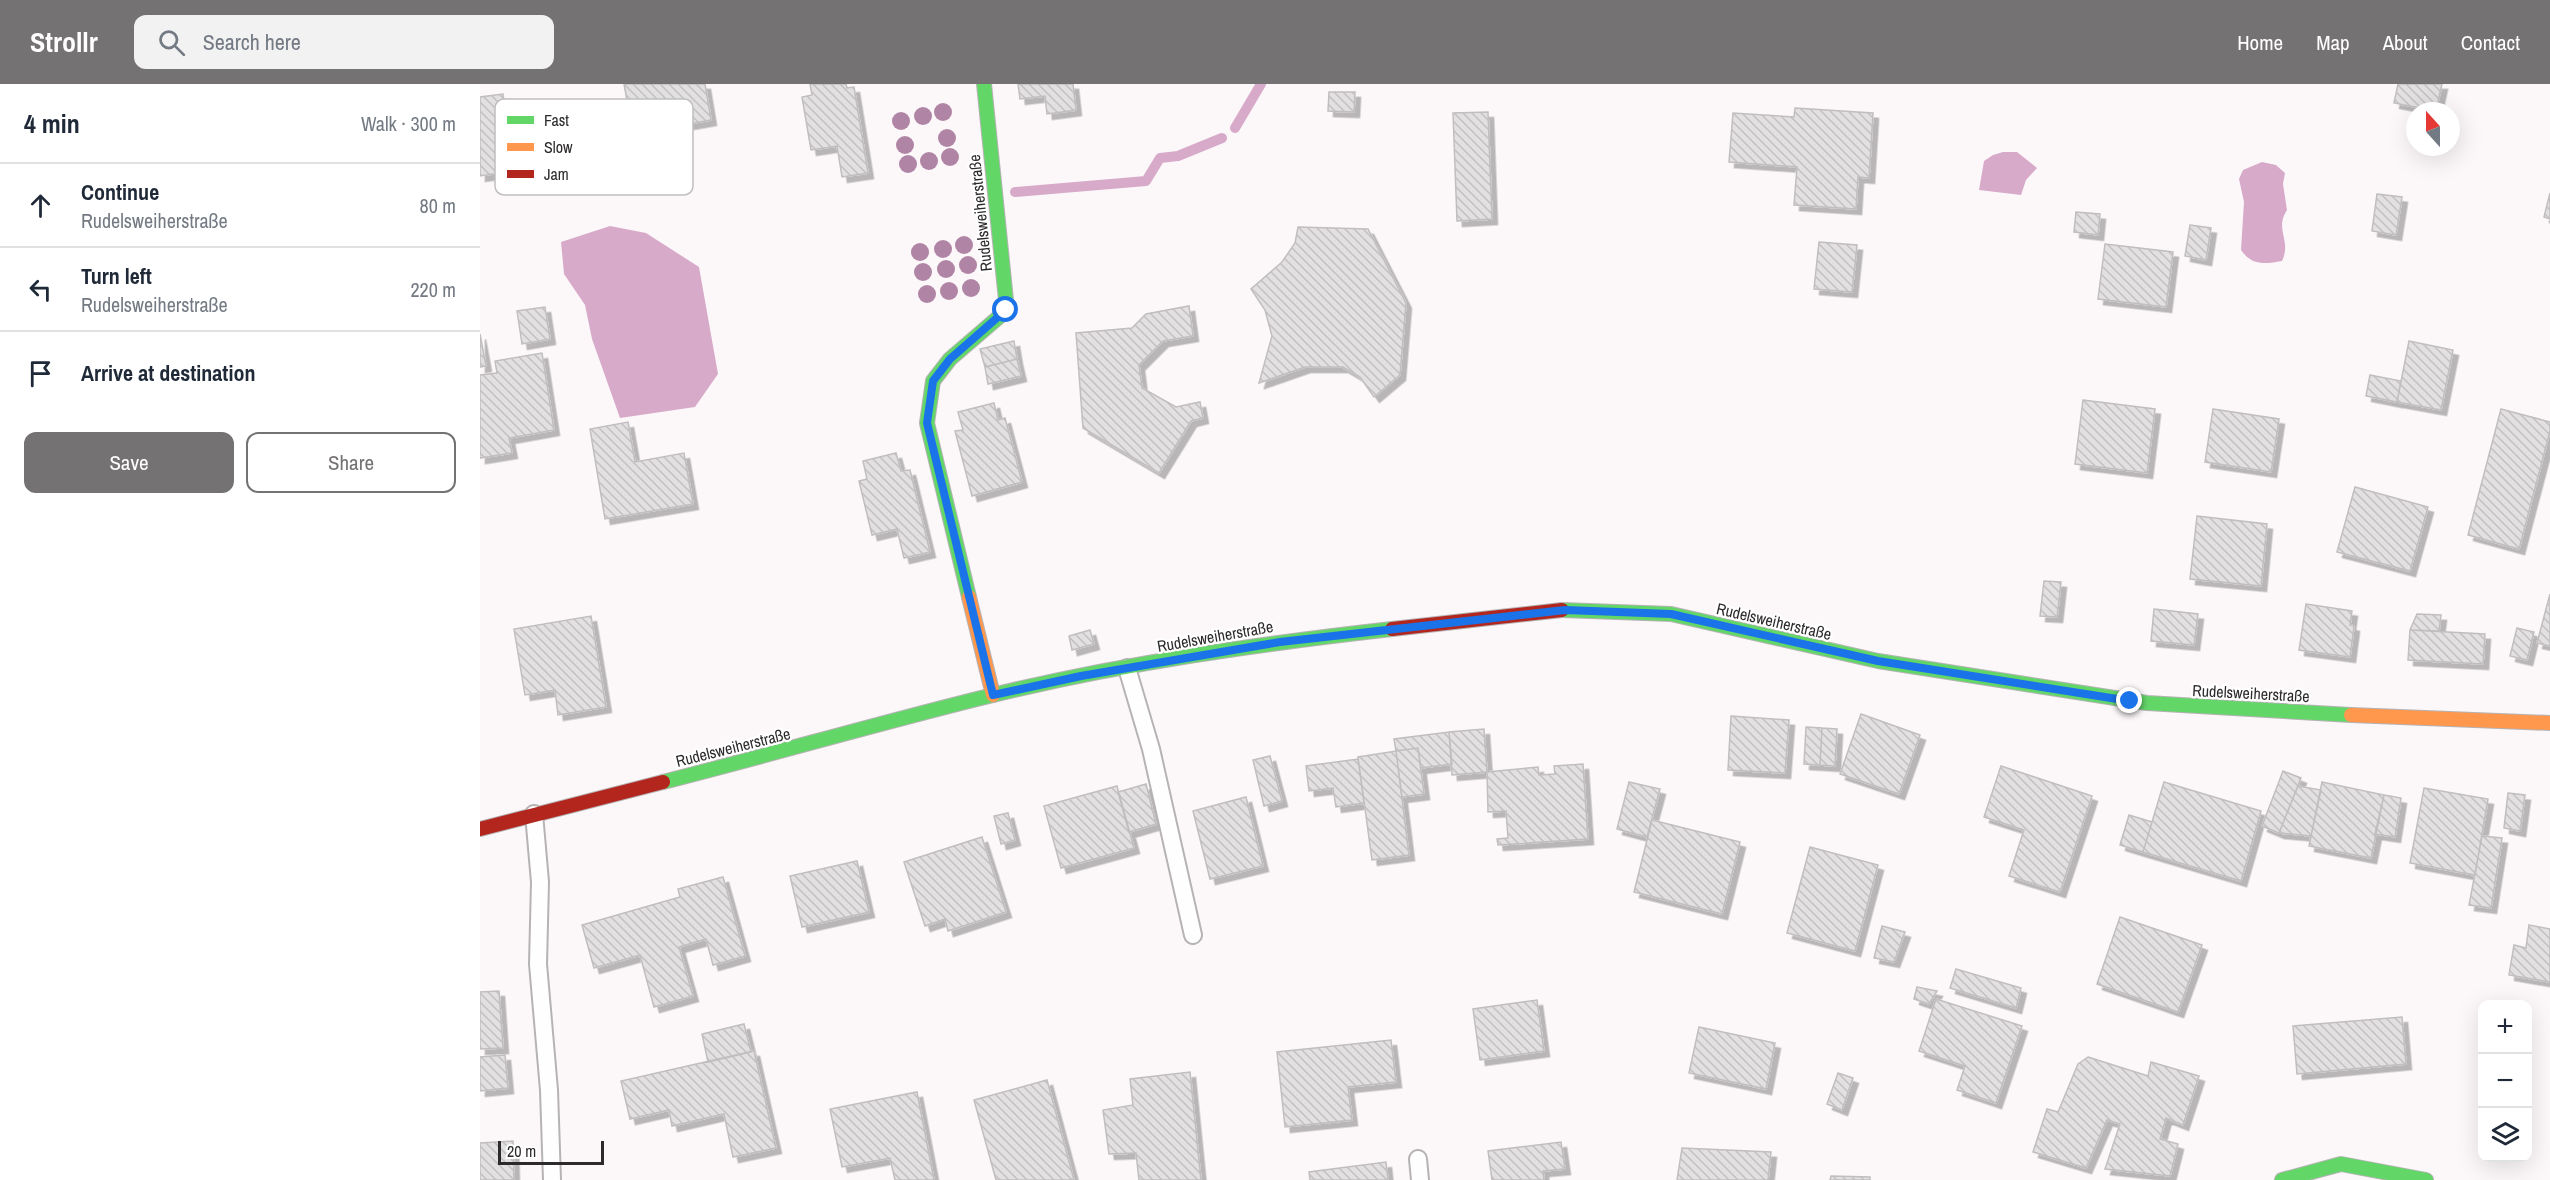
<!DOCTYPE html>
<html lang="en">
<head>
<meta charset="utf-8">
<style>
  body { margin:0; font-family:"Archivo Narrow",sans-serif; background:#f2f2f3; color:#1f2937 }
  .controls { position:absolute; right:18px; bottom:18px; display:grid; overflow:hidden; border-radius:12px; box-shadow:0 6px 24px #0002 }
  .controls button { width:54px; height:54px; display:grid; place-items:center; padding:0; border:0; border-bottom:2px solid #e0e1e3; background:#fff; color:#1f2937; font:30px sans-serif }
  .compass { position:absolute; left:1926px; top:18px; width:54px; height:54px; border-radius:50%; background:#fff; box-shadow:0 6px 24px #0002; rotate:339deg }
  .scale { position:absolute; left:18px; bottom:15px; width:106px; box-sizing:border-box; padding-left:6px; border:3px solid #2d2a2c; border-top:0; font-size:16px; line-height:21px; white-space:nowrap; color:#2d2a2c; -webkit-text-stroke:4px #fff; paint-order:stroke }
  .stop { position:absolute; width:18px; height:18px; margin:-14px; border:4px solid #1a73e8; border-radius:50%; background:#fff }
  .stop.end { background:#1a73e8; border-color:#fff; box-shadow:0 2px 6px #0008 }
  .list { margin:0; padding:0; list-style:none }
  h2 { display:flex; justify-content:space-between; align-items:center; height:78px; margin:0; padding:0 24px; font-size:26px }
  h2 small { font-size:20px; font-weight:400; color:#747a83 }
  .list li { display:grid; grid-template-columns:39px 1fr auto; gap:18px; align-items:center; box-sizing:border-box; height:84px; padding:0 24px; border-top:2px solid #e0e1e3 }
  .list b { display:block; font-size:22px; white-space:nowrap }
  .list p { margin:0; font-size:20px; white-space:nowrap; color:#747a83 }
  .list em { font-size:20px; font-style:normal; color:#747a83 }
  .actions { display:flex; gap:12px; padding:18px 24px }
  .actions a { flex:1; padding:14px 0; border:2px solid #757274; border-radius:12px; text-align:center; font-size:21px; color:#757274 }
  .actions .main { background:#757274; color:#fff }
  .icon { flex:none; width:33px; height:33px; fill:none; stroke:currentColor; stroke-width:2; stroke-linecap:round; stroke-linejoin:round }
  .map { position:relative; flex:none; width:2070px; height:1096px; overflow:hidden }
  header { display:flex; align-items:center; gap:36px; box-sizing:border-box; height:84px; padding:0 30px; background:#757274; color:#fff }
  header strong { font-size:28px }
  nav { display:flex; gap:33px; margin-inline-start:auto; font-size:21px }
  .search { width:420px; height:54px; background:#f2f2f3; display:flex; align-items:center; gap:15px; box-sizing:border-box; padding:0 21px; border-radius:12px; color:#747a83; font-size:22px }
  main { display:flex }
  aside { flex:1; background:#fff }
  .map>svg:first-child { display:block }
  .water { fill:#d8aac9 }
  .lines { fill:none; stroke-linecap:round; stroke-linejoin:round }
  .stream { stroke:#d8aac9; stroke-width:10 }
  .building { fill:url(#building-back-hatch); stroke:#c1bec0; stroke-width:1.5; filter:url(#shadow) }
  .lane-casing { stroke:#b6b3b5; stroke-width:20 }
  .fast-casing { stroke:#b6b3b5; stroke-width:16 }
  .slow-casing { stroke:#b6b3b5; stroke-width:16 }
  .jam-casing { stroke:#b6b3b5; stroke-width:16 }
  .lane { stroke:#fffefe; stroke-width:16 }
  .fast { stroke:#63d668; stroke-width:14 }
  .slow { stroke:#ff974d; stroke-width:14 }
  .jam { stroke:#b3261e; stroke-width:14 }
  .tree { fill:#b084a4 }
  .route { stroke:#1a73e8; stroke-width:8 }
  .labels { text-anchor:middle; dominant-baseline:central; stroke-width:4.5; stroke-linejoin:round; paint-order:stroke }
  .street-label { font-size:16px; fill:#2d2a2c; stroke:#fff }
  .key { fill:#fff; stroke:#c0bfc0; stroke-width:1.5 }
  .key-label { font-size:16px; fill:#2d2a2c }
</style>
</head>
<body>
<header>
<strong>Strollr</strong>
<div class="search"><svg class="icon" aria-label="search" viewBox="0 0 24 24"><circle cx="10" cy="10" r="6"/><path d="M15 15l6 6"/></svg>Search here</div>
<nav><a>Home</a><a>Map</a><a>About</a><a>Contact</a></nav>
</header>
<main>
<aside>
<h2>4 min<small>Walk · 300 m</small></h2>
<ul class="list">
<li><svg class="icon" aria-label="ahead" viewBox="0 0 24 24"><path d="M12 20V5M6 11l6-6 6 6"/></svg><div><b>Continue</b><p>Rudelsweiherstraße</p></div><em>80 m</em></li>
<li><svg class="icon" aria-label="left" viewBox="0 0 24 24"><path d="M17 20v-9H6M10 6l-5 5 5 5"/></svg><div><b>Turn left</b><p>Rudelsweiherstraße</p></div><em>220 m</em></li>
<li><svg class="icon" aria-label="arrive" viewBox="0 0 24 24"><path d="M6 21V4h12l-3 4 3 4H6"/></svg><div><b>Arrive at destination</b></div></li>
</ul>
<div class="actions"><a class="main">Save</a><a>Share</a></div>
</aside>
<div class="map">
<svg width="2070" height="1096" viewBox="0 0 2070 1096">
  <defs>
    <pattern id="building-back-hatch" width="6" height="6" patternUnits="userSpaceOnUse" patternTransform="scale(1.5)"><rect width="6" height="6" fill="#e3e0e2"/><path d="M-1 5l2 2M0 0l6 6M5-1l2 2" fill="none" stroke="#c3c0c2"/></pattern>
    <filter id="shadow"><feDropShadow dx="5.5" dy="5.5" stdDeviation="0" flood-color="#0004"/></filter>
  </defs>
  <rect width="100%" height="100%" fill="#fcf8fa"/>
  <path class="water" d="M1523 68H1537L1557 84 1546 96 1541 111 1499 106 1504 77 1513 71Z
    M1782 78 1796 81 1805 89 1803 100 1807 126C1794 146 1812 156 1802 177 1785 180 1772 182 1761 166L1764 118 1759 95 1763 86Z
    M130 142 166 149 219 183 238 290 215 323 140 334 112 255 105 221 84 190 81 158Z"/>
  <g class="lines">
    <path class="stream" d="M755 44 781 0
      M535 108 666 97 680 74 698 72 742 54"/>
  </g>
  <path class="building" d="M144 0H225L231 36 153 50Z
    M330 0H366L367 4 374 3 388 89 362 93 357 62 331 66 322 13 332 11Z
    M538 0H593L596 26 567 30 565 12 540 15Z
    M1918 0H1962L1956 27 1914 19Z
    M1918 0H1962L1956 27 1914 19Z
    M849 8H875L874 28 848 27Z
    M23 10 34 87 0 92V13Z
    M1315 24 1393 29 1389 94 1378 93 1376 125 1314 121 1317 83 1249 78 1253 29 1314 33Z
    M1008 28 1012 135 977 137 973 29Z
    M2070 109V135L2064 133Z
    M1897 110 1922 113 1916 151 1892 147Z
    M1596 128 1620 130 1618 151 1594 148Z
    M1710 141 1731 144 1726 176 1705 172Z
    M818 143 888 145 926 219 920 291 894 313 880 293 863 283H825L779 299 792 252 785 226 771 205 802 178 815 159Z
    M1339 158 1377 161 1372 208 1334 205Z
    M1625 160 1693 168 1686 223 1618 215Z
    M709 222 713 252 683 257 659 281 662 304 696 323 720 318 723 334 711 337 679 389 603 344 596 249 652 244 666 230Z
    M65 223 70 255 42 260 37 227Z
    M0 250 6 282 0 283Z
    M534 257 537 275 505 283 500 265Z
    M1929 257 1973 266 1961 326 1917 318Z
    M62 269 74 346 29 354 32 369 0 374V291L17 289 15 277Z
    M537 275 541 292 508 300 505 283Z
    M1890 291 1921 297 1917 318 1886 312Z
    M1603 316 1675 325 1667 389 1595 380Z
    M514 319 518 336 525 334 542 398 492 412 475 347 483 346 478 328Z
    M1733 325 1799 335 1791 388 1725 378Z
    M2021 325 2070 338V347L2039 465 1988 451Z
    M148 338 155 378 204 369 213 420 125 435 110 345Z
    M416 369 421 387 430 386 450 468 424 474 417 445 392 451 379 397 387 395 383 377Z
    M1875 403 1948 423 1930 487 1857 468Z
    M1717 432 1787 440 1781 502 1710 495Z
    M1564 497 1581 498 1577 533 1560 532Z
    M2070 510V562L2057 559Z
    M1826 520 1872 527 1870 541 1874 542 1870 573 1819 566Z
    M1674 525 1718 530 1714 561 1671 557Z
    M1937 530 1961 531 1959 547 1930 546Z
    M111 532 126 623 78 631 75 606 45 611 34 545Z
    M2037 544 2054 548 2047 576 2030 572Z
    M610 546 614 560 592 566 589 552Z
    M1930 546 2005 550 2003 580 1928 576Z
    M1381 630 1440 651 1419 710 1360 690Z
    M1251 632 1309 636 1305 689 1248 686Z
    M1326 643 1342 644 1340 681 1324 680Z
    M1342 644 1357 645 1355 682 1340 681Z
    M1004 645 1007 688 972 691 969 648Z
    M969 648 972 680 941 684 938 664 916 667 914 655Z
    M938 664 944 710 922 713 916 667Z
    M916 667 929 771 892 776 878 673Z
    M790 672 802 717 784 722 773 676Z
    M878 675 884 719 856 723 853 704 829 707 826 682Z
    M1103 680 1108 755 1018 761 1017 755 1028 754 1026 727 1008 728 1007 688 1058 683 1059 691 1075 690 1074 682Z
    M1521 682 1612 712 1580 808 1529 792 1544 746 1504 733Z
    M1803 687 1821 694 1799 749 1782 742Z
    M1149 698 1180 705 1167 753 1137 745Z
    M1684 698 1781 727 1761 797 1663 768Z
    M1842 698 1904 711 1891 774 1829 762Z
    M666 700 676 740 649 748 638 708Z
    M637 702 654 764 581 784 564 722Z
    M1818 702 1841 706 1831 752 1799 749Z
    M1944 704 2008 715 1995 791 1930 779Z
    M2028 709 2045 711 2040 747 2024 744Z
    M1904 711 1921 714 1915 753 1895 750Z
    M766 713 783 782 730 795 713 727Z
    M528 729 535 756 521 760 514 732Z
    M1649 731 1672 738 1663 768 1640 761Z
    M1172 736 1260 758 1242 830 1154 808Z
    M2002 752 2022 754 2011 824 1989 821Z
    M502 753 526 828 468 847 465 835 445 842 424 778Z
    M1330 763 1398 781 1375 867 1307 849Z
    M377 777 389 828 322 843 310 792Z
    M243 793 265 872 233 881 226 855 199 863 213 912 174 923 160 871 114 884 102 841 200 813 198 805Z
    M1640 833 1722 861 1698 928 1617 900Z
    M2049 841 2070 845V898L2029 891 2034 861 2046 864Z
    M1402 842 1425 848 1414 878 1394 874Z
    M1476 885 1541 904 1536 924 1470 904Z
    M1437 903 1457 907 1449 920 1434 915Z
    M19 907 23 964 0 965V908Z
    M1456 915 1542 942 1516 1019 1477 1006 1485 982 1439 967Z
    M1057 916 1064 967 1000 976 993 925Z
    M1922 933 1926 980 1817 990 1813 942Z
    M264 940 271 968 228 978 222 950Z
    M1219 943 1295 959 1286 1005 1209 989Z
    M911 956 916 998 868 1003 872 1036 805 1043 797 968Z
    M274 967 296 1064 253 1073 244 1030 192 1042 189 1026 150 1035 141 997Z
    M25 971 28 1004 0 1007V973Z
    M1608 973 1668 992 1671 978 1719 992 1703 1041 1686 1034 1680 1055 1698 1060 1690 1092 1625 1085 1640 1040 1627 1036 1606 1084 1553 1068 1567 1025 1578 1028 1598 980Z
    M710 988 721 1096H659L656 1069 629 1070 623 1026 653 1021 650 995Z
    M1358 989 1373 994 1362 1026 1347 1020Z
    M567 996 594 1096H516L494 1016Z
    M437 1008 454 1096H415L410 1074 362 1083 350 1025Z
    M33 1057 34 1096H0V1059Z
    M1081 1058 1085 1085 1063 1087 1064 1096H1012L1008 1067Z
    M1202 1064 1291 1068 1288 1096H1197Z
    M906 1078 908 1096H830L829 1088Z
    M1351 1092 1390 1093V1096H1350Z"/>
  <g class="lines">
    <g class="lane-casing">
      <path id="lane" d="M647 584 671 665 713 851
        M54 730 60 798 58 880 69 1006 72 1096
        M938 1075 940 1096"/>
    </g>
    <g class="fast-casing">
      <path id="fast" d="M489 513 447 339 453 297 470 275 527 226 504 0
        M1082 526 1191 530 1398 577 1667 619 1871 631
        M183 698C293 670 403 638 513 611 644 579 779 560 912 545
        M1802 1096 1861 1080 1946 1096"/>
    </g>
    <g class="slow-casing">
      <path id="slow" d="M489 513 513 611
        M1871 631 2070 639"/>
    </g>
    <g class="jam-casing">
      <path id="jam" d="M912 545 1082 526
        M0 745 183 698"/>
    </g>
    <use href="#lane" class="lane"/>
    <use href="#fast" class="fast"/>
    <use href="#slow" class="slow"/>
    <use href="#jam" class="jam"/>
  </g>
  <g class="tree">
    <circle cx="463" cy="28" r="9"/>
    <circle cx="443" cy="32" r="9"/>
    <circle cx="421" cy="37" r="9"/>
    <circle cx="467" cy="54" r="9"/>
    <circle cx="425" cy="61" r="9"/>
    <circle cx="470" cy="73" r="9"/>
    <circle cx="449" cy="77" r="9"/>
    <circle cx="428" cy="80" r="9"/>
    <circle cx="484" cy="161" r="9"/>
    <circle cx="463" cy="165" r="9"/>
    <circle cx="440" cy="168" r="9"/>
    <circle cx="488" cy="181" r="9"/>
    <circle cx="466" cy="185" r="9"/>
    <circle cx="443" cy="188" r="9"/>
    <circle cx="491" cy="204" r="9"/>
    <circle cx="469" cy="207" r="9"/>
    <circle cx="447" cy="210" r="9"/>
  </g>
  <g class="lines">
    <path class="route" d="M526 226 470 275 453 297 447 339 513 611 601 592 800 558 1085 526 1191 530 1398 577 1650 617"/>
  </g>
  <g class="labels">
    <g class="street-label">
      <text transform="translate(500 129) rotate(-96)">Rudelsweiherstraße</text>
      <text transform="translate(1294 537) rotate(13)">Rudelsweiherstraße</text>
      <text transform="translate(735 552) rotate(-10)">Rudelsweiherstraße</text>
      <text transform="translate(1771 609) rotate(3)">Rudelsweiherstraße</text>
      <text transform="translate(253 663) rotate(-14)">Rudelsweiherstraße</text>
    </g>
  </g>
  <rect x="15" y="15" width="198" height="96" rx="9" class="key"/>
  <rect x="27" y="32" width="27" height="8" fill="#63d668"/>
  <rect x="27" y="59" width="27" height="8" fill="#ff974d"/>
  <rect x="27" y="86" width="27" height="8" fill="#b3261e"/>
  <g class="key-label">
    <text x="64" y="42">Fast</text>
    <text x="64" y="69">Slow</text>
    <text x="64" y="96">Jam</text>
  </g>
</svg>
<div class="controls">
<button>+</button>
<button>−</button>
<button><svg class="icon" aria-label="layers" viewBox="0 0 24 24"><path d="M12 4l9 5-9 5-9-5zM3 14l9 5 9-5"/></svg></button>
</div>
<svg class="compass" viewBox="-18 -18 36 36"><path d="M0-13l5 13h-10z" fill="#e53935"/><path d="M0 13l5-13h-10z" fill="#747a83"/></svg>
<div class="scale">20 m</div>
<div class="stop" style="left:526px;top:226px"></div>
<div class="stop end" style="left:1650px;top:617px"></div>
</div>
</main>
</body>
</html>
